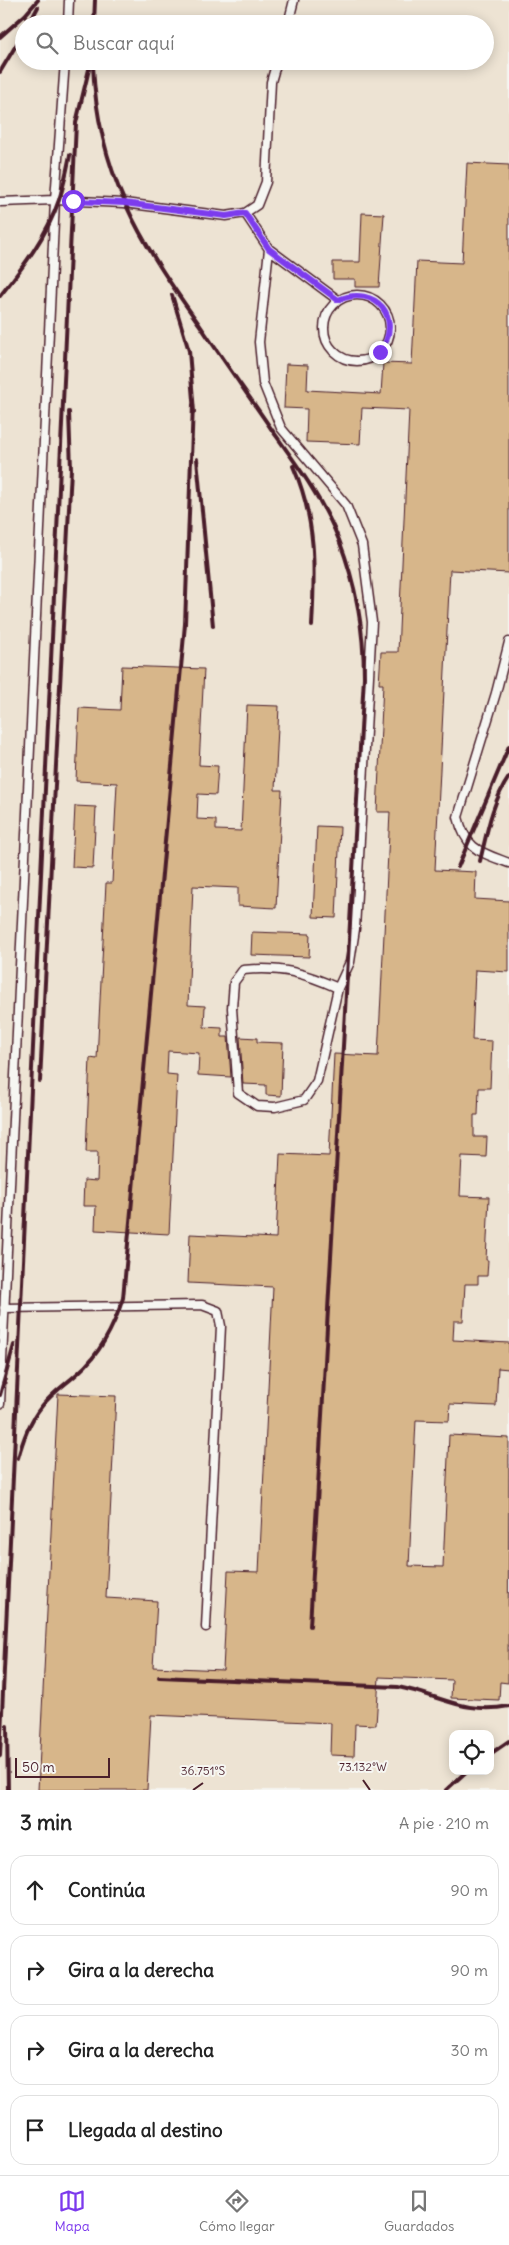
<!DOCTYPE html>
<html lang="es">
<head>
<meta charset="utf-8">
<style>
  body { margin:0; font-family:Delius,sans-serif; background:#f6f6f6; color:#222 }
  .controls { position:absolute; right:15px; bottom:15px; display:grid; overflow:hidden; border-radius:10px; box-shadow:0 2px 12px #0003 }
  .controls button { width:45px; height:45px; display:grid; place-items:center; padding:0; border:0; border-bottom:1px solid #e0e0e0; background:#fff; color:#222; font:25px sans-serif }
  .scale { position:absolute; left:15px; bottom:12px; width:95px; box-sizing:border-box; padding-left:5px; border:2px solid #4a1f2b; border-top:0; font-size:14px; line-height:18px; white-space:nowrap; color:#4a1f2b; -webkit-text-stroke:4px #f6f6f2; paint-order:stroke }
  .stop { position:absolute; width:15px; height:15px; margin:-11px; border:4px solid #7c3aed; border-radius:50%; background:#fff }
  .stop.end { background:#7c3aed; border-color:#fff; box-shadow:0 1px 5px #0008 }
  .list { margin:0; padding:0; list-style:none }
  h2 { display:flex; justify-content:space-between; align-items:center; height:65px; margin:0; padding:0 20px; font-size:21px }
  h2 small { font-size:16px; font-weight:400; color:#767676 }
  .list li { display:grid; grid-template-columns:32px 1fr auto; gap:15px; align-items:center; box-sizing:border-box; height:70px; margin:0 10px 10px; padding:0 10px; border:1px solid #e0e0e0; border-radius:15px }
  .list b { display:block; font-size:19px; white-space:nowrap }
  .list em { font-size:16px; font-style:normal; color:#767676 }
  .icon { flex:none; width:28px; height:28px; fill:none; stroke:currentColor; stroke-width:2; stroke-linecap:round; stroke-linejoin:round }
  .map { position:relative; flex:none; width:509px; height:1790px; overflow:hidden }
  .search { position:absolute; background:#fff; box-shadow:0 2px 12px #0003; left:15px; right:15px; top:15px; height:55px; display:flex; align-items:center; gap:12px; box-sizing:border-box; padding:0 18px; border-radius:28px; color:#767676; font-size:19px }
  .sheet { height:385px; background:#fff }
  nav { display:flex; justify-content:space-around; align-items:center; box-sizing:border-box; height:70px; border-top:1px solid #e0e0e0; background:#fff; font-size:14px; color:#767676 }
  nav a { display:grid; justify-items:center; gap:2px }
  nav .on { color:#7c3aed }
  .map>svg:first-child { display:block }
  .built { fill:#ede3d3; fill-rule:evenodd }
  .building { fill:#d7b68a; stroke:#4a1f2b }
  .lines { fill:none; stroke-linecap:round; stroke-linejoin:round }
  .lane-casing { stroke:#4a1f2b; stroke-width:11 }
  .lane { stroke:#f6f6f2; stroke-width:8 }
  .rail { stroke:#4a1f2b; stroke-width:4 }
  .route { stroke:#7c3aed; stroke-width:6 }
  .ticks { fill:none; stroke:#4a1f2b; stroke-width:2 }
  .ticks-label { font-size:12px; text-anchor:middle; fill:#4a1f2b; stroke:#f6f6f2; stroke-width:4; stroke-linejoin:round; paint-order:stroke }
</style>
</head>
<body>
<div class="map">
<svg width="509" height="1790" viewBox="0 0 509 1790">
  <rect width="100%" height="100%" fill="#f6f6f2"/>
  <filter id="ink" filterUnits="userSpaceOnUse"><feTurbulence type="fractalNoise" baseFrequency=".02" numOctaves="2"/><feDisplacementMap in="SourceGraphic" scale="10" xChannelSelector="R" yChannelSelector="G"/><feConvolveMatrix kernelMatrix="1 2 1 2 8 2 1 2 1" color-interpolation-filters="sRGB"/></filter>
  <g filter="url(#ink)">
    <path class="built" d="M0 0H509V1790H0ZM24 24H485V61H24ZM453 1734H490V1771H453Z"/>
    <path class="building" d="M467 163 509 165V573L450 570 435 870 476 872 475 899 509 901V972L475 970 472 1040 492 1041 490 1088H479L478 1115H474V1137H487L486 1157 462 1156 460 1196 489 1197 486 1260H488L487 1276H478V1284H465L463 1321H454L453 1340 509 1343V1369L498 1368 496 1406 450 1404 449 1421 416 1420 409 1566 443 1567 449 1435 509 1438 508 1683 500 1682 499 1700 451 1698 452 1680 379 1677 376 1725 355 1724 354 1756 330 1755 331 1723 151 1715 147 1790H38L58 1394 116 1396 106 1598 157 1601 153 1667 223 1670 228 1571 259 1572 273 1287 188 1283 190 1234 276 1238 280 1154 329 1156 334 1054 378 1056 390 812H377L383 684H379L381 652H398L409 410 362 408 360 444 306 442 307 409 284 408 286 364 308 365 307 390 381 394 383 363 412 364 417 261 462 263Z
      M362 213 384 214 379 287H355V279H333V262H360Z
      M122 666 204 669 199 765 218 766 216 795 198 794 197 819 216 820V830L241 831 247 705 279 706 275 790H282L276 908 238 906V888L193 886 188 1005 205 1006 204 1027 222 1028V1037H228L231 1077 198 1075 199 1053 168 1051 167 1074 177 1075 169 1234 95 1230 96 1206H83L84 1180 97 1181 98 1152H86L90 1058 97 1059 106 883H112L117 783 76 781 79 708 120 710Z
      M75 806 96 807 93 868 72 867Z
      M317 826 340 827 336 918 313 917Z
      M252 932 310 934 309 957 251 955Z
      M240 1037 257 1038V1042L283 1043 281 1096 266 1095V1085L243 1084Z"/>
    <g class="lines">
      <g class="lane-casing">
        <path id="lane" d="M68 24 69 0
          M288 24 294 0
          M0 202 55 200 124 203 226 216 245 213 257 205 266 182 271 82 277 61
          M245 213 269 249 259 342 263 383 281 428 346 505 362 545 372 622 355 929 350 962 338 988 317 1081 304 1100 275 1107 257 1106 238 1093 232 1008 234 982 243 970C281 966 304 973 338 988
          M269 249 338 300
          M324 328a33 33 0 1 1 66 0a33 33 0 1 1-66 0Z
          M509 642 496 693 458 817C466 850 480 852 509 863
          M4 1308 202 1305 218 1311 221 1326 206 1627
          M0 1404 55 200 65 61"/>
      </g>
      <use href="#lane" class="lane"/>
      <path class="rail" d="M29 24 38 7
        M94 24 95 0
        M0 37 25 15 38 0
        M93 66C98 173 139 240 199 324 223 360 248 395 272 430 297 465 323 500 339 540 356 584 364 629 364 677L310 1626
        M0 72 24 32
        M172 295 189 351 194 412
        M0 296C23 267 47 236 59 200 64 185 67 170 70 155
        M197 459 213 626
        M293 466C317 521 315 569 312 626
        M480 861C487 832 492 802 509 777
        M458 867 509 746
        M40 1081 71 469 69 412
        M0 1395 14 1345
        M18 1458C23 1440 29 1422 42 1406 52 1393 66 1384 78 1373 101 1353 114 1327 123 1298L185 624 193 404
        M159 1677 398 1687C440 1695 464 1715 509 1706
        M7 1726 8 1790
        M490 1754 509 1741
        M0 1756 76 123 91 61
        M446 1790 467 1771"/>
    </g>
  </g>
  <g class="lines" filter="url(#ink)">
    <path class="route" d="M73 201 124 203 226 216 245 213 269 249 338 300C376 284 404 318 380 352"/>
  </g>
  <path class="ticks" d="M363 1780 370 1790M193 1790 203 1783"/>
  <g class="ticks-label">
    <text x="363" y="1771">73.132°W</text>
    <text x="203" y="1775">36.751°S</text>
  </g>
</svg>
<div class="controls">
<button><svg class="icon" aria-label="locate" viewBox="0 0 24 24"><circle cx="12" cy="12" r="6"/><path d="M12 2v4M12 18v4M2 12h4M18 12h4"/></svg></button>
</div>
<div class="scale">50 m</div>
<div class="stop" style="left:73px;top:201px"></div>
<div class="stop end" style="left:380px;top:352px"></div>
<div class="search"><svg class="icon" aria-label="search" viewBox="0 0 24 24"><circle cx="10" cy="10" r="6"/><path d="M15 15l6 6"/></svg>Buscar aquí</div>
</div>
<section class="sheet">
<h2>3 min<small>A pie · 210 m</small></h2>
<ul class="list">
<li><svg class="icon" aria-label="ahead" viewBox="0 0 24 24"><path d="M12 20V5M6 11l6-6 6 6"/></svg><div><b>Continúa</b></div><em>90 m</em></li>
<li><svg class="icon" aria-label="right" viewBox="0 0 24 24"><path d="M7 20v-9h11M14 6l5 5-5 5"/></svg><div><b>Gira a la derecha</b></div><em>90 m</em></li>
<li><svg class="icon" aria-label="right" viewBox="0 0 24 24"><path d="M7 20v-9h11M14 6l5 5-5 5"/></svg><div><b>Gira a la derecha</b></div><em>30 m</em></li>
<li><svg class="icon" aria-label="arrive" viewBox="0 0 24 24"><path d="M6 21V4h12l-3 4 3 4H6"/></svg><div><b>Llegada al destino</b></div></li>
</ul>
</section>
<nav>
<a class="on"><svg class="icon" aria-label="map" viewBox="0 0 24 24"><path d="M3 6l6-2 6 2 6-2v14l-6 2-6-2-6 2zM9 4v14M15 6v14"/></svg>Mapa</a>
<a><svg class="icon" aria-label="directions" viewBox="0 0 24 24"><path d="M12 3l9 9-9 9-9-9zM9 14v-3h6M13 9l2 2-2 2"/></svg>Cómo llegar</a>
<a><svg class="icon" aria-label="saved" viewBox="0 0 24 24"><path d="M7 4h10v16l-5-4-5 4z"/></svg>Guardados</a>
</nav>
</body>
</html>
